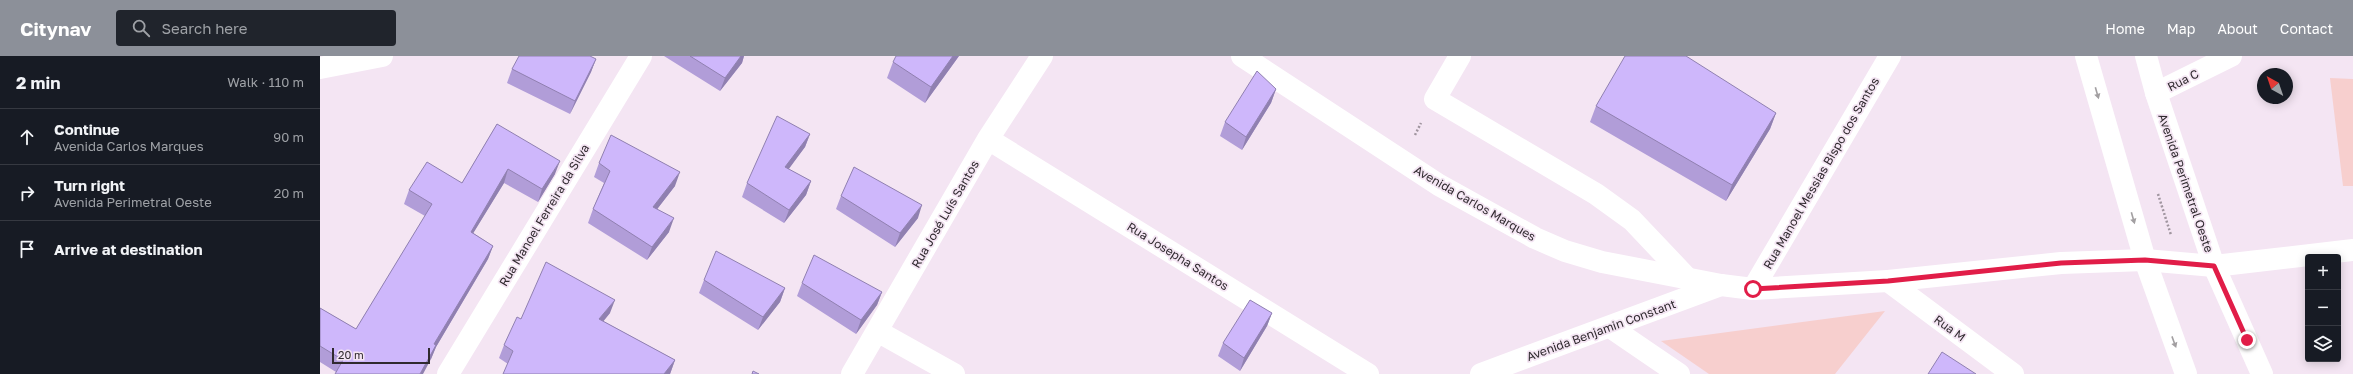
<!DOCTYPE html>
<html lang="en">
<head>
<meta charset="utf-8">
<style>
  body { margin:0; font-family:"Golos Text",sans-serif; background:#20242c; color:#f1f3f6 }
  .controls { position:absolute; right:12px; bottom:12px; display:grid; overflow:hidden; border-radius:4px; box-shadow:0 2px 10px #0003 }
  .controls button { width:36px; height:36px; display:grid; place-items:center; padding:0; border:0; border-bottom:1px solid #363941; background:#171b24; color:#f1f3f6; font:20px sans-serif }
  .compass { position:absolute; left:1937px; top:12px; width:36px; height:36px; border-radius:50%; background:#171b24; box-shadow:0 2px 10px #0003; rotate:320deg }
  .scale { position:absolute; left:12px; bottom:10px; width:98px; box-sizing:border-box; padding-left:4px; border:2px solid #302a2f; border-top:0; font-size:11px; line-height:14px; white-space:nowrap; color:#302a2f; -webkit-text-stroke:3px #f4e5f3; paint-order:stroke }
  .stop { position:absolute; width:12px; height:12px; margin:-9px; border:3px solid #e11d48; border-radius:50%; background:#fff }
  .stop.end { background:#e11d48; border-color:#fff; box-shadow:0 1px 4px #0008 }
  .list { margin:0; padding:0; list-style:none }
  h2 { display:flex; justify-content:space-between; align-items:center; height:52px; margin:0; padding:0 16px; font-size:17px }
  h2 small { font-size:13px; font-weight:400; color:#9ea1a6 }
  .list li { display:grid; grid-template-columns:26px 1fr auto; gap:12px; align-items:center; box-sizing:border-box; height:56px; padding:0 16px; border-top:1px solid #363941 }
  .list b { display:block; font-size:15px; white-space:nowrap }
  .list p { margin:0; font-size:13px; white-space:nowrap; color:#9ea1a6 }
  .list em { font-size:13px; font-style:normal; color:#9ea1a6 }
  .icon { flex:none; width:22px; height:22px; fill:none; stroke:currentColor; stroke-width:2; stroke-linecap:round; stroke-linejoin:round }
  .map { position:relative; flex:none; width:2033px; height:318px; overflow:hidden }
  header { display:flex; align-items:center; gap:24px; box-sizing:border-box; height:56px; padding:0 20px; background:#8c9099; color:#fff }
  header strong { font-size:19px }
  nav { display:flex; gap:22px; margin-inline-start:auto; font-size:14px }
  .search { width:280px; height:36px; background:#20242c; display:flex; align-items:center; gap:10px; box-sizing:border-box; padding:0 14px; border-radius:4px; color:#9ea1a6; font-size:15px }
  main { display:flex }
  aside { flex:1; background:#171b24 }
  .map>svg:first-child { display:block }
  .grass { fill:#f7cfce }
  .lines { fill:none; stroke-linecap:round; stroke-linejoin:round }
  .path { stroke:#a0959f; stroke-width:2.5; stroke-dasharray:2 2; stroke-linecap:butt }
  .minor { stroke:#fff; stroke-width:22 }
  .tertiary { stroke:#fff; stroke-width:22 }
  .secondary { stroke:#fff; stroke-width:22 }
  .wall { fill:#b19dd8 }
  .shaded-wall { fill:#9080b0 }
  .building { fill:#ceb7fb; stroke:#9080b0 }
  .oneway { fill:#a29fa1 }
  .route { stroke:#e11d48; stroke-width:5 }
  .labels { text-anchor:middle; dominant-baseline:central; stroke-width:3.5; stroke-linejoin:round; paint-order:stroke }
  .street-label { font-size:12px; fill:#302a2f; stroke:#f4e5f3 }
</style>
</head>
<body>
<header>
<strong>Citynav</strong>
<div class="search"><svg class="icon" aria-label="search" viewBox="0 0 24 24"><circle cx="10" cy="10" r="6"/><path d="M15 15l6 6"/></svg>Search here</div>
<nav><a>Home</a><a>Map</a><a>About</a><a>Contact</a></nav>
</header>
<main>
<aside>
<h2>2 min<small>Walk · 110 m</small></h2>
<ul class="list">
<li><svg class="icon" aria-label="ahead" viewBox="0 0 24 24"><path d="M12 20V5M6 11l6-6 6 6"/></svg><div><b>Continue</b><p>Avenida Carlos Marques</p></div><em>90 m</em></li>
<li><svg class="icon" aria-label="right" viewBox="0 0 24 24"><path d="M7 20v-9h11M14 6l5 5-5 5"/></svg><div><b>Turn right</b><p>Avenida Perimetral Oeste</p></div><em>20 m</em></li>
<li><svg class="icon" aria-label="arrive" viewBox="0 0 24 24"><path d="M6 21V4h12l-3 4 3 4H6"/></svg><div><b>Arrive at destination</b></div></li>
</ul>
</aside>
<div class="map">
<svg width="2033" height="318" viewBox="0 0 2033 318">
  <rect width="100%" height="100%" fill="#f4e5f3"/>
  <path class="grass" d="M2010 22 2033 23V130H2023Z
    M1565 255 1515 318H1389L1341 285Z"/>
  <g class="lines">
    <path class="path" d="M1095 79 1101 67
      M1838 138 1851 179"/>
    <path class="minor" d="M1140 0 1115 43 1276 138 1312 164 1367 222
      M1836 37 1911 0
      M668 83 1048 318
      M1568 225 1693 318
      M1433 233 1570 0
      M1290 271 1359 318
      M557 275 634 318
      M128 318 321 0
      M532 318 668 83 722 0
      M1161 318 1401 229"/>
    <path class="tertiary" d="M922 0 1119 129 1215 182 1245 195 1282 206 1401 229 1433 233 1568 225 1741 207 1825 204 1894 210 2033 194
      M0 12 62 0"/>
    <path class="secondary" d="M1766 0 1825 204 1866 318
      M1826 0 1836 37 1894 210 1942 318"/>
  </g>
  <path class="wall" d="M344 0H424L422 7 400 35Z
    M639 0 605 47 567 22 573 6Z
    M276 3 271 16 250 58 187 27 192 13Z
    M956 33 951 47 922 94 900 80 905 66Z
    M1276 50 1456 57 1450 73 1406 145 1270 66Z
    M177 68 235 118 218 146 184 127 153 177 173 190 168 203 116 291 111 303 16 316 0 306V252L36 273 105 160 84 148 89 134 142 127Z
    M490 78 485 91 468 113 491 125 486 139 464 167 422 141 427 127Z
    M279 107 355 130 337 153 349 176 327 204 268 167 273 153 284 127 274 121Z
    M521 140 598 162 575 191 516 153Z
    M384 224 465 232 460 246 438 274 379 237Z
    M482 227 562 236 557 249 536 278 477 240Z
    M290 257 283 265 355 304 350 318H183L188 308 179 302 184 289 201 263Z
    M952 257 947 270 920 315 898 300 903 287Z"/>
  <path class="shaded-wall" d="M421 0H424L422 7 400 35 405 22Z
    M633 0H639L605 47 611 31Z
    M276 3 271 16 250 58 255 45Z
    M956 33 951 47 922 94 926 81Z
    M1456 57 1450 73 1406 145 1412 129Z
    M490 78 485 91 460 125 465 111Z
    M240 105 235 118 218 146 222 133Z
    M188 113 184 127 146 189 151 176Z
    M360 116 355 130 328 165 333 151Z
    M491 125 486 139 464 167 469 154Z
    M602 149 598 162 575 191 580 177Z
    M354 162 349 176 327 204 332 191Z
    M173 190 168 203 116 291 111 303 103 318H100L114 288Z
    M465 232 460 246 438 274 443 261Z
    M562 236 557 249 536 278 541 264Z
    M295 244 290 257 274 277 279 263Z
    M952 257 947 270 920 315 924 302Z
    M355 304 350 318H344Z"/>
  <path class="building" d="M199 0H270L276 3 255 45 192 13Z
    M370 0H421L405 22Z
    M576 0H633L611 31 573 6Z
    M1305 0H1366L1456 57 1412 129 1276 50Z
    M937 15 956 33 926 81 905 66Z
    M457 60 490 78 465 111 491 125 469 154 427 127Z
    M177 68 240 105 222 133 188 113 151 176 173 190 114 288 116 289 100 318H15L23 304 0 290V252L36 273 112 148 89 134 107 106 142 127Z
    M291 79 360 116 333 151 354 162 332 191 273 153 290 115 279 107Z
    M534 111 602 149 580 177 521 140Z
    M396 195 465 232 443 261 384 224Z
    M494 199 562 236 541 264 482 227Z
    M226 206 295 244 279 263 355 304 344 318H183L193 295 184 289 197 261 201 263Z
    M930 244 952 257 924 302 903 287Z
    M1622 296 1656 318H1608Z
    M433 315 439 318H432Z"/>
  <defs><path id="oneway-solid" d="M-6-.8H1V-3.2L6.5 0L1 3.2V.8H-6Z"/></defs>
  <g class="oneway">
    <use href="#oneway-solid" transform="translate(1777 37) rotate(74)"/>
    <use href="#oneway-solid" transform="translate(1813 162) rotate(74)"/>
    <use href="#oneway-solid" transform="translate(1854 286) rotate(70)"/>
  </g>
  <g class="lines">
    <path class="route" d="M1433 233 1568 225 1741 207 1825 204 1894 210 1927 284"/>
  </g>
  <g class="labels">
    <g class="street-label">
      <text transform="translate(1863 24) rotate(-27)">Rua C</text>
      <text transform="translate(1501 117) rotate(-60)">Rua Manoel Messias Bispo dos Santos</text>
      <text transform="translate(1866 127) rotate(71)">Avenida Perimetral Oeste</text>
      <text transform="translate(1155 147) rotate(30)">Avenida Carlos Marques</text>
      <text transform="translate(625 158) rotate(-60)">Rua José Luís Santos</text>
      <text transform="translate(224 159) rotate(-59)">Rua Manoel Ferreira da Silva</text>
      <text transform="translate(858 200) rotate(32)">Rua Josepha Santos</text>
      <text transform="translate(1630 272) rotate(36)">Rua M</text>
      <text transform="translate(1281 274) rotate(-20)">Avenida Benjamin Constant</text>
    </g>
  </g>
</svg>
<div class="controls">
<button>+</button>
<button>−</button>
<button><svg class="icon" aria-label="layers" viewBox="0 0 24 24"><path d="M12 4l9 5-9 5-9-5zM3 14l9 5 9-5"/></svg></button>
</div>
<svg class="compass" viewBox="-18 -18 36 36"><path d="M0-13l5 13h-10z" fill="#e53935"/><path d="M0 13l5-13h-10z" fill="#9ea1a6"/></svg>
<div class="scale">20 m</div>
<div class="stop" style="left:1433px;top:233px"></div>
<div class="stop end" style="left:1927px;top:284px"></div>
</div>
</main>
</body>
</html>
